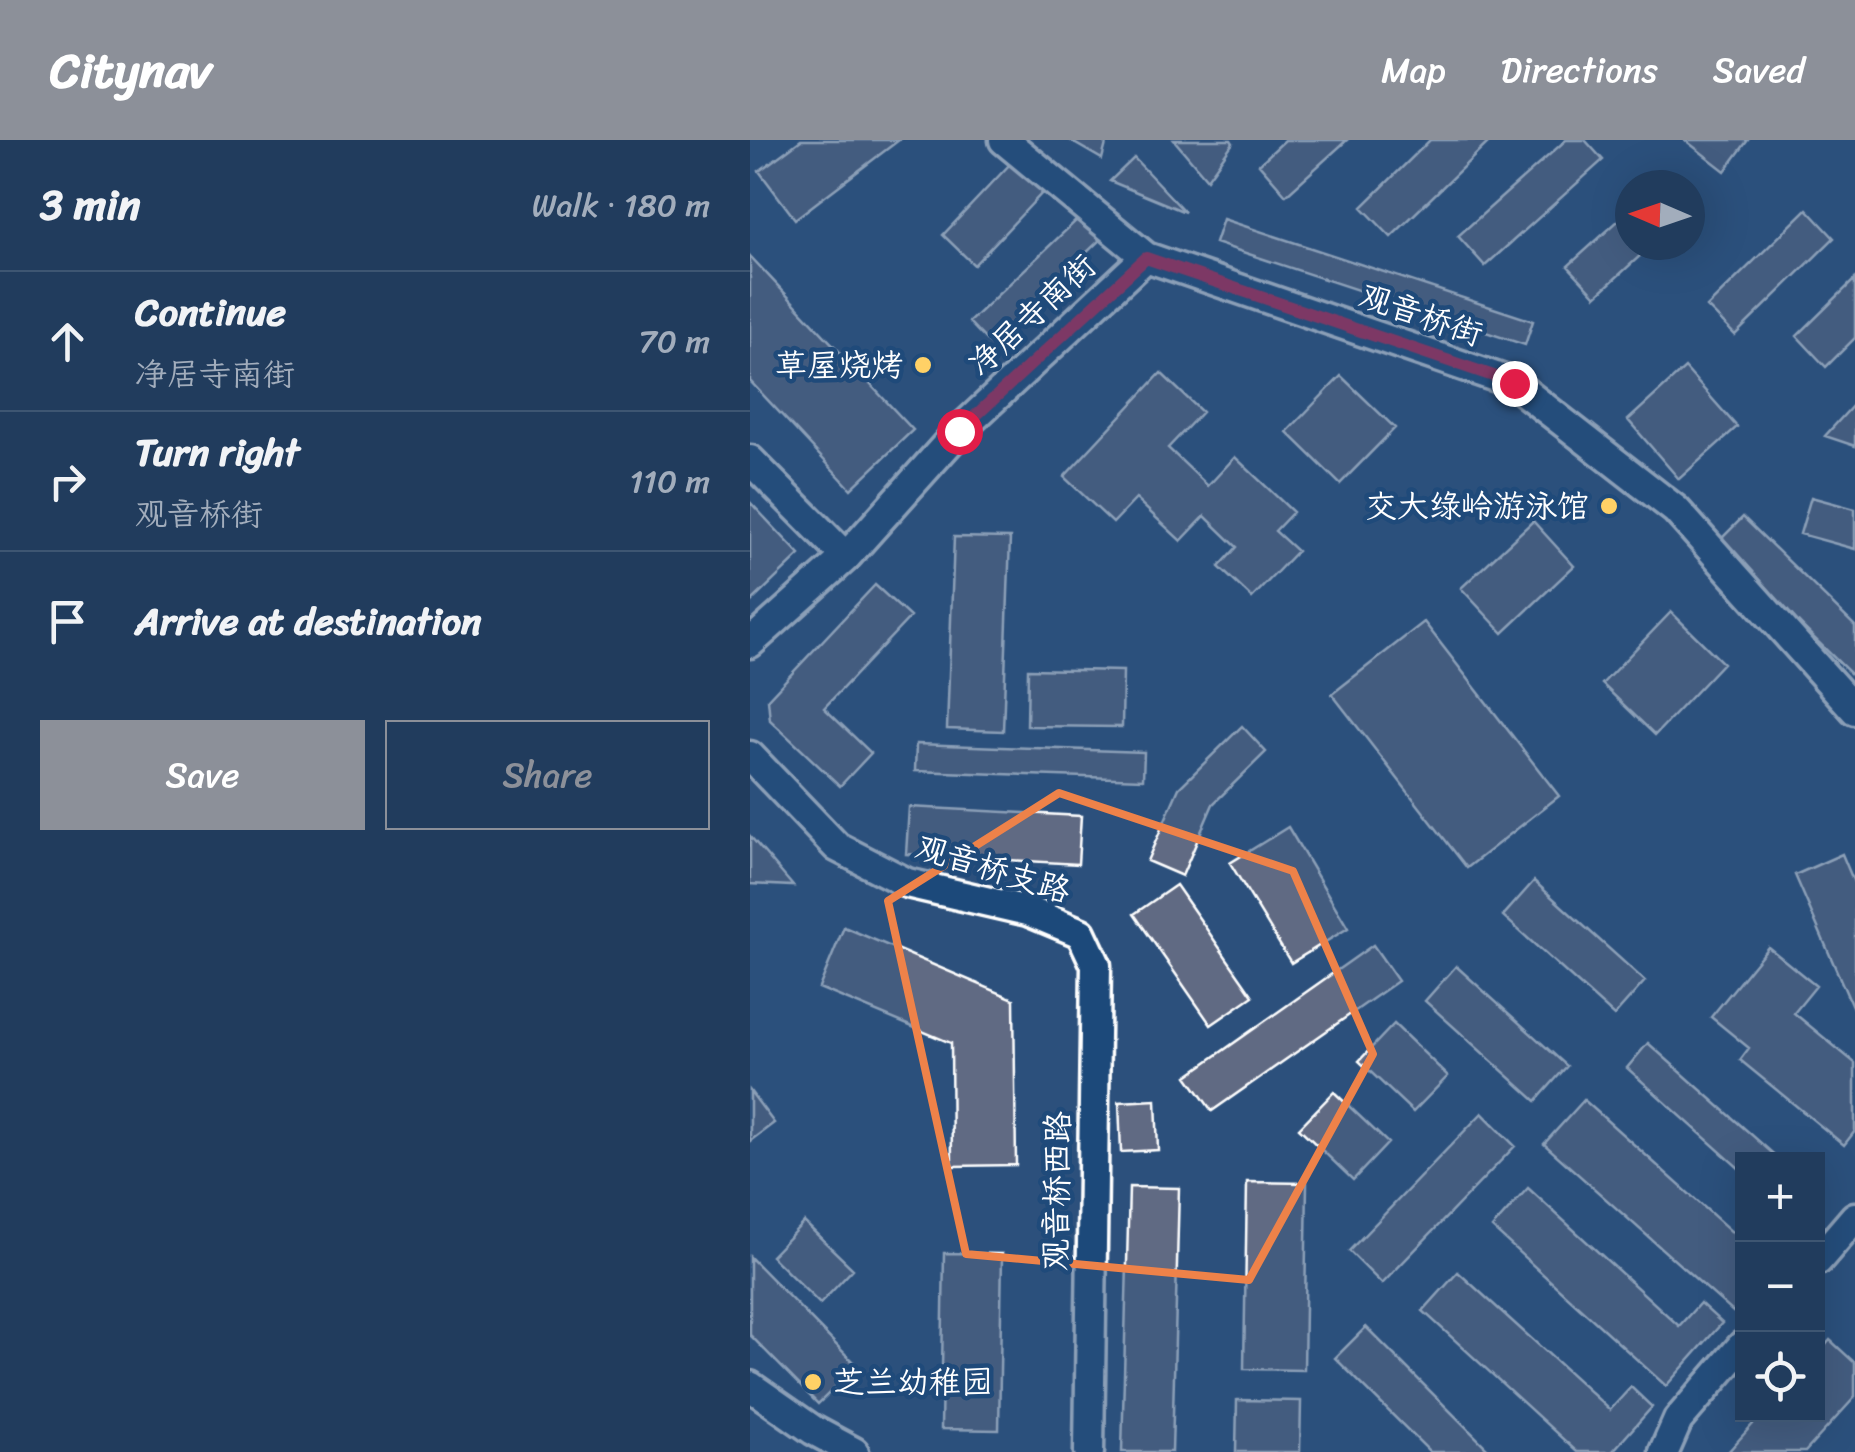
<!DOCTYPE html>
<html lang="en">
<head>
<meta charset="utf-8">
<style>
  body { margin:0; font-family:Sriracha,"LXGW WenKai TC",sans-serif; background:#2d4766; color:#f1f3f6 }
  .controls { position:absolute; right:30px; bottom:30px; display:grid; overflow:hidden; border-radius:0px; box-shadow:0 10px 40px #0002 }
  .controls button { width:90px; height:90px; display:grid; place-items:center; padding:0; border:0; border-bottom:2px solid #3e5672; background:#213c5d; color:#f1f3f6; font:50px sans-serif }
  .compass { position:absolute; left:865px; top:30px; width:90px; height:90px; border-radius:50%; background:#213c5d; box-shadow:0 10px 40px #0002; rotate:272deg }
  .stop { position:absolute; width:30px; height:30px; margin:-22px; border:8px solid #e11d48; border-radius:50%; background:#fff }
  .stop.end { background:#e11d48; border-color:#fff; box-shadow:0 2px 10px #0008 }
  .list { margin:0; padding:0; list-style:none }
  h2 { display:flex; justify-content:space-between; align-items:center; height:130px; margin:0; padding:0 40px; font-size:42px }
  h2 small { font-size:32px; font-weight:400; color:#a2adbc }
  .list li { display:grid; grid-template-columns:65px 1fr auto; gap:30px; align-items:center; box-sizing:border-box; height:140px; padding:0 40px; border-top:2px solid #3e5672 }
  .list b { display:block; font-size:38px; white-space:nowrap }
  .list p { margin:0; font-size:32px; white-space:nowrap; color:#a2adbc }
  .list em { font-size:32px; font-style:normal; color:#a2adbc }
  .actions { display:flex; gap:20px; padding:30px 40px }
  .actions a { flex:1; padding:22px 0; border:2px solid #8c9099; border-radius:0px; text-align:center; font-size:35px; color:#8c9099 }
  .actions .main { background:#8c9099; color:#fff }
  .icon { flex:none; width:55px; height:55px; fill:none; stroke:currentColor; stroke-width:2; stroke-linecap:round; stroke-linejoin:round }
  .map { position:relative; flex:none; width:1105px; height:1312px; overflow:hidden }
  header { display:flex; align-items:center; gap:60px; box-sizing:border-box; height:140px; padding:0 50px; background:#8c9099; color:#fff }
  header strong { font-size:48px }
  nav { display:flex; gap:55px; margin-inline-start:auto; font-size:35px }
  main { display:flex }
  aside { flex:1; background:#213c5d }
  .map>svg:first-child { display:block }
  .building { fill:#616a83; stroke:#fff; stroke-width:2.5 }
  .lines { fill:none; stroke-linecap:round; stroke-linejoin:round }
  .minor-casing { stroke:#fff; stroke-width:35 }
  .minor { stroke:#1f4a7a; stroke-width:28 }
  .route { stroke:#e11d48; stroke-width:12 }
  .marked { fill:none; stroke:#ee8249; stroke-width:8; stroke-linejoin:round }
  .poi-dot { fill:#ffd166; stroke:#1f4a7a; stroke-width:4 }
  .labels { text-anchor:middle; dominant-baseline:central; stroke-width:9; stroke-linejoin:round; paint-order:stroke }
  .street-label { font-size:32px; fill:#fff; stroke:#1f4a7a }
  .poi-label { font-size:32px; fill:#fff; stroke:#1f4a7a; text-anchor:end }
</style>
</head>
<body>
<header>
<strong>Citynav</strong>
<nav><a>Map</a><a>Directions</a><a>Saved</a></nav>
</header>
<main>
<aside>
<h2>3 min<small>Walk · 180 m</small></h2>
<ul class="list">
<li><svg class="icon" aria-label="ahead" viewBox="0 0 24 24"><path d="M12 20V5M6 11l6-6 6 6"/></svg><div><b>Continue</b><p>净居寺南街</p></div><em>70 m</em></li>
<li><svg class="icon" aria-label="right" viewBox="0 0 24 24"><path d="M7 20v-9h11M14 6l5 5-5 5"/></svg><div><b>Turn right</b><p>观音桥街</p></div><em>110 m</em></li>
<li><svg class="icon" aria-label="arrive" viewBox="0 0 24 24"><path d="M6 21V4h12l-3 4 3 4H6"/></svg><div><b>Arrive at destination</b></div></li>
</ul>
<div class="actions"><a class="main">Save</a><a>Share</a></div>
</aside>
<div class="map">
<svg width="1105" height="1312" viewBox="0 0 1105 1312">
  <rect width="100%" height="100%" fill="#2c507c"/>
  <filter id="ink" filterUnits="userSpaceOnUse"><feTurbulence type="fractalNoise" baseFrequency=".01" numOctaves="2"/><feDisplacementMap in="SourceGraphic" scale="20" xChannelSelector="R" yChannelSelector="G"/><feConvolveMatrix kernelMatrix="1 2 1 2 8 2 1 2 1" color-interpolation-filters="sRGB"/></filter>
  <g filter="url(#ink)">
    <path class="building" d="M51 0H149L45 79 9 31Z
      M319 0H357L352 19Z
      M424 0H481L483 3 457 39Z
      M535 0H597L536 55 509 24Z
      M680 0H741L641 97 612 67Z
      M816 0H835L853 20 735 126 708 96Z
      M935 0H998L975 31Z
      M384 18 435 72 360 41Z
      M262 22 293 52 224 125 193 95Z
      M1057 69 1084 98 985 195 957 167Z
      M880 70V105H902L846 156 818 126Z
      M330 77 351 99 240 204 219 182Z
      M473 79 783 181 775 205 465 103Z
      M0 116 163 290 101 349 0 241Z
      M1105 139V198L1076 227 1047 196Z
      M935 228 987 287 929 339 878 280Z
      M411 233 452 272 418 308 458 346 485 317 543 372 525 391 547 411 502 458 469 427 487 407 455 376 431 401 386 359 363 383 314 337Z
      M591 236 645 288 590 344 537 292Z
      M1105 263V306L1075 296Z
      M1061 357 1105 369V409L1050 394Z
      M0 362 50 415 0 463Z
      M993 377 1105 486V538L967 403Z
      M783 381 824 426 753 493 711 448Z
      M204 397 260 398 253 591 197 589Z
      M125 445 160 477 74 568 121 613 90 646 20 580 18 559Z
      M921 472 973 523 905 595 852 544Z
      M674 482 809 656 717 728 582 554Z
      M278 529 373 531 372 587 277 586Z
      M492 586 516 612 463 664 432 736 397 721 429 648Z
      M166 604 394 612 393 639 165 631Z
      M159 667 331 676 328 724 156 714Z
      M538 687 598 788 541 823 480 723Z
      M0 696 43 746 0 744Z
      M1092 714 1105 745V873L1045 735Z
      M784 741 895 841 864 876 753 776Z
      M426 745 503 856 461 885 384 774Z
      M94 787 264 859 266 1025 202 1026 201 903 69 848Z
      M623 805 648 841 462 971 437 936Z
      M1018 807 1066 846 1044 873 1105 923V991L1094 1005 990 920 999 908 961 877Z
      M706 826 817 926 786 961 675 861Z
      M644 884 698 936 663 972 609 921Z
      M898 903 1029 1019H992V1031L877 928Z
      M0 951 24 983 0 1001Z
      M584 952 638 1003 603 1040 549 988Z
      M406 960 408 1010 371 1012 369 962Z
      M834 960 992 1101V1162L983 1172 794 1004Z
      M732 973 765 1006 632 1144 599 1111Z
      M497 1042 557 1043 554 1230 494 1229Z
      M379 1047 429 1048 422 1312H372Z
      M778 1048 929 1186 950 1163 972 1183 916 1246 742 1088Z
      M54 1082 103 1129 70 1164 21 1116Z
      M194 1113 252 1114 249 1290 191 1289Z
      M0 1117 107 1226 68 1264 0 1195Z
      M708 1132 860 1270 881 1247 902 1267 862 1312H827L673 1171Z
      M616 1187 741 1312H680L585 1218Z
      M1080 1200 1105 1223V1257L1055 1312H978L1012 1274H1068V1214Z
      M487 1260 551 1261 550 1312H486Z"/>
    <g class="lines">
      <g class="minor-casing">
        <path id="minor" d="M254 0 396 117 763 243 926 370 1105 570
          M0 320 96 417
          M0 503 96 417 209 291 396 117
          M0 616 87 707 157 743 278 771 331 793 346 825 339 1312
          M1068 1120 1105 1077
          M0 1246 63 1290 104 1312
          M914 1312 928 1280 992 1206"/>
      </g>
      <use href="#minor" class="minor"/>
    </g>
  </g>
  <g class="lines" filter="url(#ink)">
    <path class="route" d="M209 291 396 118 764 243"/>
  </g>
  <path d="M0 0H1105V1312H0ZM309 653 543 731 623 914 499 1140 216 1114 138 761Z" fill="#2c507c" fill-opacity=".55" fill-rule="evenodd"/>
  <path class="marked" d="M309 653 543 731 623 914 499 1140 216 1114 138 761Z"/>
  <g class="poi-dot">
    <circle cx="173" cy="225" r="10"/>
    <circle cx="859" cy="366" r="10"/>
    <circle cx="63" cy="1242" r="10"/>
  </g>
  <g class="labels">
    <g class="street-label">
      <text transform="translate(282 175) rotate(-43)">净居寺南街</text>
      <text transform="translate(671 175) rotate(19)">观音桥街</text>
      <text transform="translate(243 729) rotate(17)">观音桥支路</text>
      <text transform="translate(307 1051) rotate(-89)">观音桥西路</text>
    </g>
    <g class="poi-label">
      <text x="153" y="225">草屋烧烤</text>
      <text x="839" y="366">交大绿岭游泳馆</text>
      <text x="83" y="1242" text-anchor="start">芝兰幼稚园</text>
    </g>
  </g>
</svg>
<div class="controls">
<button>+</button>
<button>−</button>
<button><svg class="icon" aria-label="locate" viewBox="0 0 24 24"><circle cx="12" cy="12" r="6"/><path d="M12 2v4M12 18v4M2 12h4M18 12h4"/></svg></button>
</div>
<svg class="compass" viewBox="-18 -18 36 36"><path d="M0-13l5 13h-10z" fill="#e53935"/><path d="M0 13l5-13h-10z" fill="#a2adbc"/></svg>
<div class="stop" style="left:209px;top:291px"></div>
<div class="stop end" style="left:764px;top:243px"></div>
</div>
</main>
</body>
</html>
